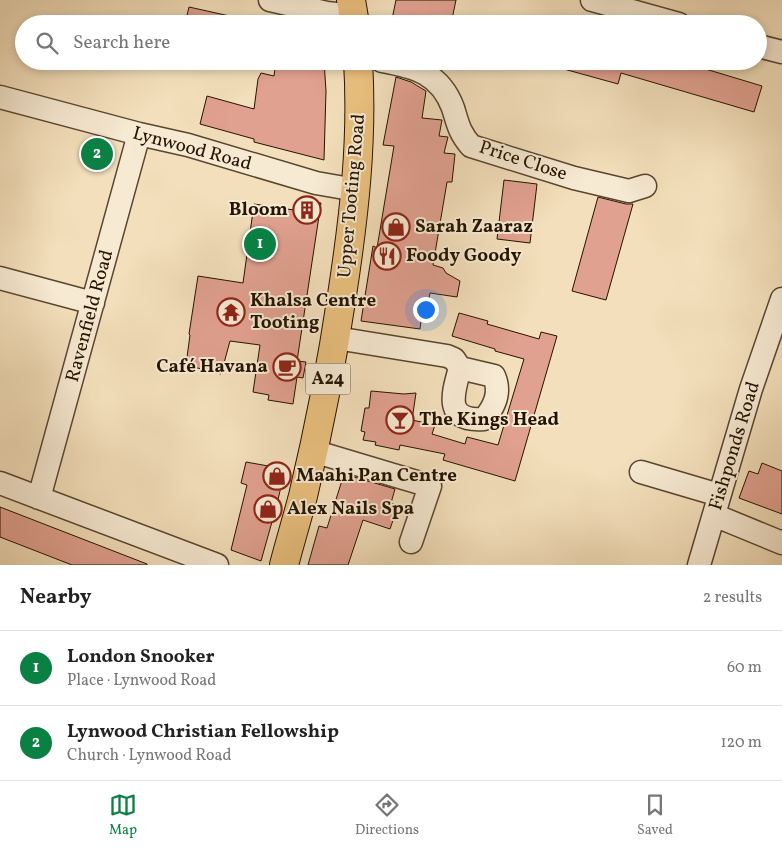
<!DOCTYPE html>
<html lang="en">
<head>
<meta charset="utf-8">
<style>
  body { margin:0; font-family:Vollkorn,serif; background:#f6f6f6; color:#222 }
  .you { position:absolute; left:425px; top:309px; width:18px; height:18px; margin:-12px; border:4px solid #fff; border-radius:50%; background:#1a73e8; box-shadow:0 0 0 8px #1a73e833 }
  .badge { display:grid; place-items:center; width:32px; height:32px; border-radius:50%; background:#0b8043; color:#fff; font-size:16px; font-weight:700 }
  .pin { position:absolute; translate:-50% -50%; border:2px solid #fff; box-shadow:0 1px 5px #0006 }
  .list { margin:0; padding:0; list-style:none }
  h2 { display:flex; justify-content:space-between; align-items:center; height:65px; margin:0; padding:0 20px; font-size:21px }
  h2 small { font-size:16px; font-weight:400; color:#767676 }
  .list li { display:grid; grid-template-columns:32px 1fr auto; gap:15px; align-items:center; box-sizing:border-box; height:75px; padding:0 20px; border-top:1px solid #e0e0e0 }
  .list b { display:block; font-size:19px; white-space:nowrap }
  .list p { margin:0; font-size:16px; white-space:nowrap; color:#767676 }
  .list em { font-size:16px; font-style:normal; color:#767676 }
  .icon { flex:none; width:28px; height:28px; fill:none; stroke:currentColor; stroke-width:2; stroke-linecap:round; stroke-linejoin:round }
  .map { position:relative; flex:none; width:782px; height:565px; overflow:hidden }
  .search { position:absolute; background:#fff; box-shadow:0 2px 8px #0003; left:15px; right:15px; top:15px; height:55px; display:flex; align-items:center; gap:12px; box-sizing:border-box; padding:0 18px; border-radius:28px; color:#767676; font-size:19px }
  .sheet { height:215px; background:#fff }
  nav { display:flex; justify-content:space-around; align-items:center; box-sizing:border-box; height:70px; border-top:1px solid #e0e0e0; background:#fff; font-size:14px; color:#767676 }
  nav a { display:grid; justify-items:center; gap:2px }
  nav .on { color:#0b8043 }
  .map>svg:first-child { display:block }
  .building { fill:#e1a190; stroke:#241300 }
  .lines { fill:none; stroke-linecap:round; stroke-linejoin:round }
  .minor-casing { stroke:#58462f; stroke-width:25 }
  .highway-casing { stroke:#241300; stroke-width:30 }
  .minor { stroke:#f7ead3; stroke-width:22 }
  .highway { stroke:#eac07e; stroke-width:28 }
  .labels { text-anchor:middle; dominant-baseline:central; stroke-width:4; stroke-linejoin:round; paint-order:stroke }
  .shield { fill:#f7ead3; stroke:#63543f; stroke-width:1 }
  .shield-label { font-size:18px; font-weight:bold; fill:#241300 }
  .street-label { font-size:19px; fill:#241300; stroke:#f7ead3 }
  .poi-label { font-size:19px; font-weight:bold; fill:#241300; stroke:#f7ead3; text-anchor:start }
</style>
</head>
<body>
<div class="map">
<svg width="782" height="565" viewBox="0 0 782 565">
  <rect width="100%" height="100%" fill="#f3dfbb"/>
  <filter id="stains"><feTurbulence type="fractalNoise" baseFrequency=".004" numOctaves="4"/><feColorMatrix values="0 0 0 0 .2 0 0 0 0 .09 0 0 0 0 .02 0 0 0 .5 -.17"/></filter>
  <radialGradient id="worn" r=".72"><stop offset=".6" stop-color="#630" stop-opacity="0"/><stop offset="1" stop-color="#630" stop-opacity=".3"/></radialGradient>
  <path class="building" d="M396 0H456L451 24H391Z
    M189 7 234 17 233 24H185Z
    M276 61H324L326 91 324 160 254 142V139L200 124 207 96 254 109 258 79 261 73 274 76Z
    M554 61H679L762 86 754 112 621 73 618 84 553 66Z
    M396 77 411 82 426 91 422 118 442 120 439 136 448 137 444 153 455 154 452 182H447L433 265 443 268 446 273 460 281 457 297 430 293 428 304H423L420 329 361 321 373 246 377 248 394 146 383 145Z
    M504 180 537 184 530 243 497 239Z
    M598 197 626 204H633L606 300 572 291Z
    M300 198 321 203 297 361 306 362 303 378 297 377 293 404 268 400 269 395 253 392 260 345 230 341 221 374 186 365 190 335 189 334 198 276 243 283 254 204 294 210 295 205 299 206Z
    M459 313 488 321 487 324 539 339 541 332 557 336 515 481 443 460 445 454 400 445 399 450 375 445 376 442 363 440 365 432 361 431 365 408H369L371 391 404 394 416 393 412 420 435 425 432 434 465 444 467 437 498 445 524 359 495 351V349L452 336Z
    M246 462 285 469 277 504 261 561 231 550 247 485 241 483Z
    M762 463 782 471V514L739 498 749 471 758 474Z
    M344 474 395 489 391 503 398 506 390 529 363 520 348 565H308L319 526 327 528Z
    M0 507 147 564V565H72L0 537Z"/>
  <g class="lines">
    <g class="minor-casing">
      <path id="minor" d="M270 0 327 13 354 16
        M592 0 679 24
        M758 46 782 52
        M382 61C415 67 440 73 453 108 458 124 459 132 471 146L574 178 629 191 645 186
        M0 97 139 134 188 145 316 183 356 190
        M0 278 93 303
        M336 338 447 356 454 359 460 368 494 376C501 392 495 406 484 419 443 422 453 393 460 368
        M313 451 430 486 411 542
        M641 472 719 495
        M0 483 217 565
        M39 498 139 134
        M714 515 782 543
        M699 565 751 389 782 299"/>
    </g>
    <g class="highway-casing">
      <path id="highway" d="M351 0 355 24
        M284 565C290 542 297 519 303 496 319 429 332 362 342 295 354 217 363 140 358 61"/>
    </g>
    <use href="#minor" class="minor"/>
    <use href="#highway" class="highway"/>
  </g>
  <defs>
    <g id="building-ring" transform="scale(1.4375)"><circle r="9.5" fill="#f7ead3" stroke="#8f2418" stroke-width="1.5"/><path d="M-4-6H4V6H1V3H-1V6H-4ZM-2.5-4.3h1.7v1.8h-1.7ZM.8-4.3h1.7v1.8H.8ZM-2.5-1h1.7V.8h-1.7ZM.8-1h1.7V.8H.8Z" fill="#8f2418"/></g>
    <g id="shop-ring" transform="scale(1.4375)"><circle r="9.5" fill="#f7ead3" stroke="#8f2418" stroke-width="1.5"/><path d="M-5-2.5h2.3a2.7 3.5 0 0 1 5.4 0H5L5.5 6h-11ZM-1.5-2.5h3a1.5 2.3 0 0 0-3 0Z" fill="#8f2418"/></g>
    <g id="restaurant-ring" transform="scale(1.4375)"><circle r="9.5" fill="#f7ead3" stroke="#8f2418" stroke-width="1.5"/><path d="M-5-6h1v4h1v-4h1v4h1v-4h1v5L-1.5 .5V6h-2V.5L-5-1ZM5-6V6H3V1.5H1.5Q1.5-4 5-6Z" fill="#8f2418"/></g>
    <g id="temple-ring" transform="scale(1.4375)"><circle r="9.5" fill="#f7ead3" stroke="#8f2418" stroke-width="1.5"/><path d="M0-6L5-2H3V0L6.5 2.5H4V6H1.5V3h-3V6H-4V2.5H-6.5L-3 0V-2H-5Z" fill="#8f2418"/></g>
    <g id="cafe-ring" transform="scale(1.4375)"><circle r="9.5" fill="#f7ead3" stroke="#8f2418" stroke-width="1.5"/><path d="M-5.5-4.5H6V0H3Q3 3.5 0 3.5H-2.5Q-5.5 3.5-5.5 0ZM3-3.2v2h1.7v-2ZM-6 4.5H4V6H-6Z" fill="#8f2418"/></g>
    <g id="bar-ring" transform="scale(1.4375)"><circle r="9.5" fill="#f7ead3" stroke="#8f2418" stroke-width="1.5"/><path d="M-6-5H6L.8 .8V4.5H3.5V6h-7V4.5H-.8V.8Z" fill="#8f2418"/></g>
  </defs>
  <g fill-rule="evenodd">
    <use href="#building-ring" x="307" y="210"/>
    <use href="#shop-ring" x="396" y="227"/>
    <use href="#restaurant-ring" x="387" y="256"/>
    <use href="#temple-ring" x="231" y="312"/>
    <use href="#cafe-ring" x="287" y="367"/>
    <use href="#bar-ring" x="400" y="420"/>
    <use href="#shop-ring" x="277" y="476"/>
    <use href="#shop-ring" x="268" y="509"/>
  </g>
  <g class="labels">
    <rect class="shield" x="305.5" y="363.5" width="45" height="31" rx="4"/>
    <g class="shield-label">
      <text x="328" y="379">A24</text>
    </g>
    <g class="street-label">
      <text transform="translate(192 149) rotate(15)">Lynwood Road</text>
      <text transform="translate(523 161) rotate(18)">Price Close</text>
      <text transform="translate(352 196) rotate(-85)">Upper Tooting Road</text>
      <text transform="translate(90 316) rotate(-75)">Ravenfield Road</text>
      <text transform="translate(735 446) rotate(-73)">Fishponds Road</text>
    </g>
    <g class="poi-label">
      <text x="288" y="210" text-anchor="end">Bloom</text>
      <text x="415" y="227">Sarah Zaaraz</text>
      <text x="406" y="256">Foody Goody</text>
      <text x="250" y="301">Khalsa Centre<tspan x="250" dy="22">Tooting</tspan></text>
      <text x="268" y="367" text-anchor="end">Café Havana</text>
      <text x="419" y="420">The Kings Head</text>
      <text x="296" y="476">Maahi Pan Centre</text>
      <text x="287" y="509">Alex Nails Spa</text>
    </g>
  </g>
  <rect width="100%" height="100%" filter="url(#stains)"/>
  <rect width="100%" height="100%" fill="url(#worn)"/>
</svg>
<div class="you"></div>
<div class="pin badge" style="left:260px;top:244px">1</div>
<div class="pin badge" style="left:97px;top:154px">2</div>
<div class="search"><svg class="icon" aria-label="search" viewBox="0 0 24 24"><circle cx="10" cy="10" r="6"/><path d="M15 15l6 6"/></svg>Search here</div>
</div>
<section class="sheet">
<h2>Nearby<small>2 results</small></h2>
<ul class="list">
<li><span class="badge">1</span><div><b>London Snooker</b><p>Place · Lynwood Road</p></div><em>60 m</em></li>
<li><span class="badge">2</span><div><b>Lynwood Christian Fellowship</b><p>Church · Lynwood Road</p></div><em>120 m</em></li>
</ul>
</section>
<nav>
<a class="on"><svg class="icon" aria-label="map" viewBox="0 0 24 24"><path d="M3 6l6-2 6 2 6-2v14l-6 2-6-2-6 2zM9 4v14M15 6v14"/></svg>Map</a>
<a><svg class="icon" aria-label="directions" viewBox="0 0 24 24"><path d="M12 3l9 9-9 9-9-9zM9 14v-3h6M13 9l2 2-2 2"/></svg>Directions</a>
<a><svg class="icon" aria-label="saved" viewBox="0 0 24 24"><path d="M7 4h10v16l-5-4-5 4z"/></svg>Saved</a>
</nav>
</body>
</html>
